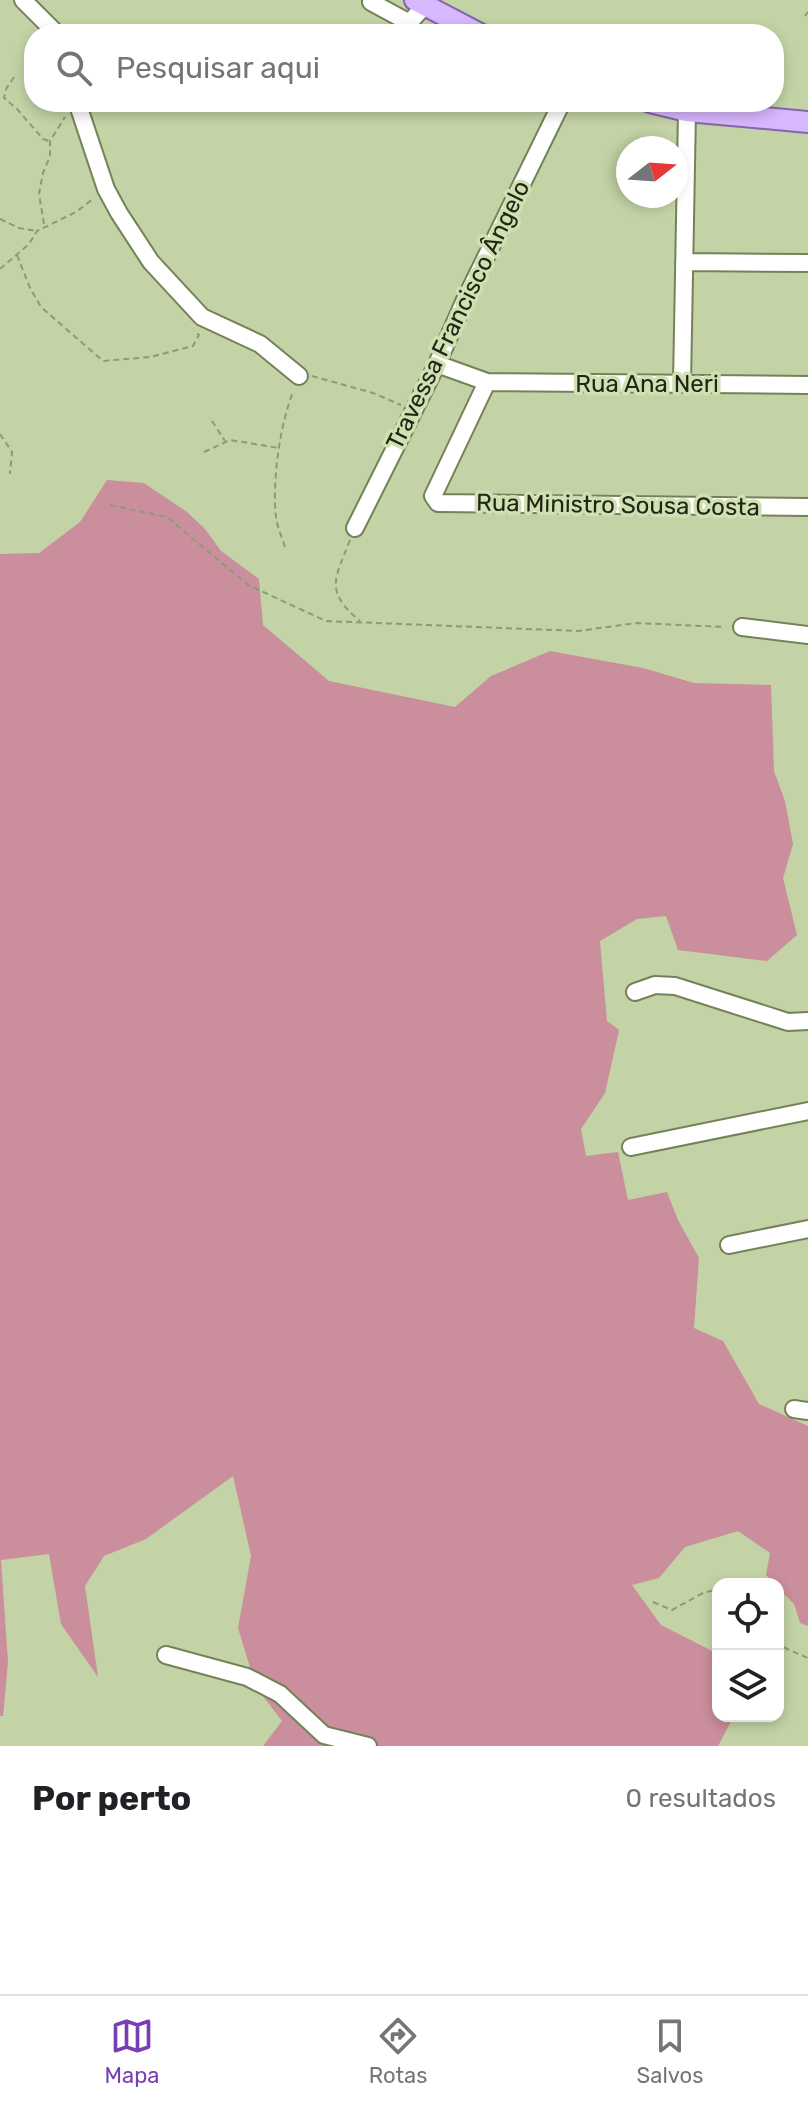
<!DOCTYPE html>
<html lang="pt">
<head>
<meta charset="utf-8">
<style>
  body { margin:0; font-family:Rubik,sans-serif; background:#f2f2f2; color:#202124 }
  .controls { position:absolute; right:24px; bottom:24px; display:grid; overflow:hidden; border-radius:16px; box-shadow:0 4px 12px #0003 }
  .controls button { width:72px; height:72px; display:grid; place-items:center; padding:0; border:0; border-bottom:2px solid #e0e0e0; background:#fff; color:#202124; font:40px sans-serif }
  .compass { position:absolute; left:616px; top:136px; width:72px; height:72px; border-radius:50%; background:#fff; box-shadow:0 4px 12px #0003; rotate:73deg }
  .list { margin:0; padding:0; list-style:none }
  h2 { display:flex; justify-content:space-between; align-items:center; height:104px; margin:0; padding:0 32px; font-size:34px }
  h2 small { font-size:26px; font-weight:400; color:#757577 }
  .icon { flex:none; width:44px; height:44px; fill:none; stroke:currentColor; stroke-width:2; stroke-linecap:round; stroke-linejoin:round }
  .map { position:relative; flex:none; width:808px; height:1746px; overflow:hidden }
  .search { position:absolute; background:#fff; box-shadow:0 4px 12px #0003; left:24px; right:24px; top:24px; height:88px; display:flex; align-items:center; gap:20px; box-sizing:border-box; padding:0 28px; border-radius:32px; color:#757577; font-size:30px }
  .sheet { height:248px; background:#fff }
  nav { display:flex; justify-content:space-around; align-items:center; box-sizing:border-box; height:112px; border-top:2px solid #e0e0e0; background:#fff; font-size:22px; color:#757577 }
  nav a { display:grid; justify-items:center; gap:4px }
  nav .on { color:#793eb4 }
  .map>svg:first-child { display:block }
  .green { fill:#ca8e9c }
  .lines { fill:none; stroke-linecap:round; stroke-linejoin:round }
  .minor-casing { stroke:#748258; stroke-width:20 }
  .major-casing { stroke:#8665ac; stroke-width:24 }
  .path { stroke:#8d9a76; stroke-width:2; stroke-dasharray:6 4; stroke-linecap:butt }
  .minor { stroke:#fff; stroke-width:16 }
  .major { stroke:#d7b7fe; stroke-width:20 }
  .labels { text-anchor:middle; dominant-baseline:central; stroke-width:7; stroke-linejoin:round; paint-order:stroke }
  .street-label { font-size:24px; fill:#202615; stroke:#d0e0b2 }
</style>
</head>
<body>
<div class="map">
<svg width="808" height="1746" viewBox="0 0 808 1746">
  <rect width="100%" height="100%" fill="#c3d3a6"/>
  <path class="green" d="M107 480 144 483 187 512 205 529 221 551 259 579 263 625 329 681 455 707 491 676 550 651 643 668 694 683 771 685 774 771 785 801 793 844 783 878 797 935 767 961 678 950 666 916 637 919 600 941 607 1021 619 1030 605 1093 581 1129 586 1156 618 1152 628 1200 667 1192 678 1220 699 1258 694 1328 723 1341 759 1404 808 1426V1626L800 1623 794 1604 778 1588V1584H774L766 1575 770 1553 738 1531 685 1547 659 1578 632 1585 661 1625 718 1654V1716H734L718 1746H263L282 1721 256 1687 238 1628 251 1556 233 1476 146 1539 104 1556 85 1586 98 1677 61 1624 49 1554 1 1560 8 1662 3 1716H0V554L39 553 80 522Z"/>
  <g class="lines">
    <g class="minor-casing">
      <path id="minor" d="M23 0 57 34
        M371 2 406 21H411L425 5
        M77 102 106 189 119 213 151 262 202 317 260 344 299 376
        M684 262 808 263
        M437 364 487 382 808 385
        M487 382 433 496 438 503 808 507
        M682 384 687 111
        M355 528 437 364 464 302 562 102
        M742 627 808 635
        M635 992 655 985 675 986 788 1022 808 1021
        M631 1147 808 1111
        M729 1245 808 1229
        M794 1409 808 1411
        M166 1655 247 1677 280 1694 324 1735 368 1746"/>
    </g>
    <g class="major-casing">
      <path id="major" d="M415 0 480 34
        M650 102 687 111 808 122"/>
    </g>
    <path class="path" d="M805 16 808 12
      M14 77 6 89 4 98 17 109 43 139 49 141
      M0 219 19 228 36 231
      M44 224 39 194 43 173 50 156V141L65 117
      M17 255 30 288 41 307 103 361 150 357 193 346 199 335 194 331
      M0 269 29 244 37 231 76 212 93 199
      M312 376 373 393 401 405
      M212 421 225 441
      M0 434 12 452 10 474
      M204 452 230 440 279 448
      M110 505 167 517 248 585 326 621 578 631 637 623 725 627
      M350 540C335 579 324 591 360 621
      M285 547C282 537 277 527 276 517 272 480 280 425 293 392
      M653 1602 672 1610 703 1593 718 1589
      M778 1639 785 1648 808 1658"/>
    <use href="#minor" class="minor"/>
    <use href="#major" class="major"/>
  </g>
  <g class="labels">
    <g class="street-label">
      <text transform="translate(458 315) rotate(-64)">Travessa Francisco Ângelo</text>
      <text x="647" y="384">Rua Ana Neri</text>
      <text transform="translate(618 505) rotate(1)">Rua Ministro Sousa Costa</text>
    </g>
  </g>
</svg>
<div class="controls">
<button><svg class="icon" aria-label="locate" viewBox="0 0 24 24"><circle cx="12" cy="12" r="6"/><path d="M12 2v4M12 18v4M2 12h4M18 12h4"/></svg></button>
<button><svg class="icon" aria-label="layers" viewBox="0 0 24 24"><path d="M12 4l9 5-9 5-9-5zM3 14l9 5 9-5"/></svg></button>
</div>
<svg class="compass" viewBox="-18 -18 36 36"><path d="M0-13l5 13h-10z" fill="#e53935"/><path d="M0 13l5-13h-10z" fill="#757577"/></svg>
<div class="search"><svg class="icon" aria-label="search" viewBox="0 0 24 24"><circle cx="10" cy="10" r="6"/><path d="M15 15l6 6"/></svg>Pesquisar aqui</div>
</div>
<section class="sheet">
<h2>Por perto<small>0 resultados</small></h2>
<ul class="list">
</ul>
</section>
<nav>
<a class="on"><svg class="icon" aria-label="map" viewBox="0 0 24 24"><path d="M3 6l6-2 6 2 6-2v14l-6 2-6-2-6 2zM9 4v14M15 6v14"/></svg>Mapa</a>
<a><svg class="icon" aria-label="directions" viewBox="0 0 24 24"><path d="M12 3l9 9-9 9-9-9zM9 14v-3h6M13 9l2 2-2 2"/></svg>Rotas</a>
<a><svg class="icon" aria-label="saved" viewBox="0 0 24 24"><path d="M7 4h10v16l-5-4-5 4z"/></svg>Salvos</a>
</nav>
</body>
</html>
